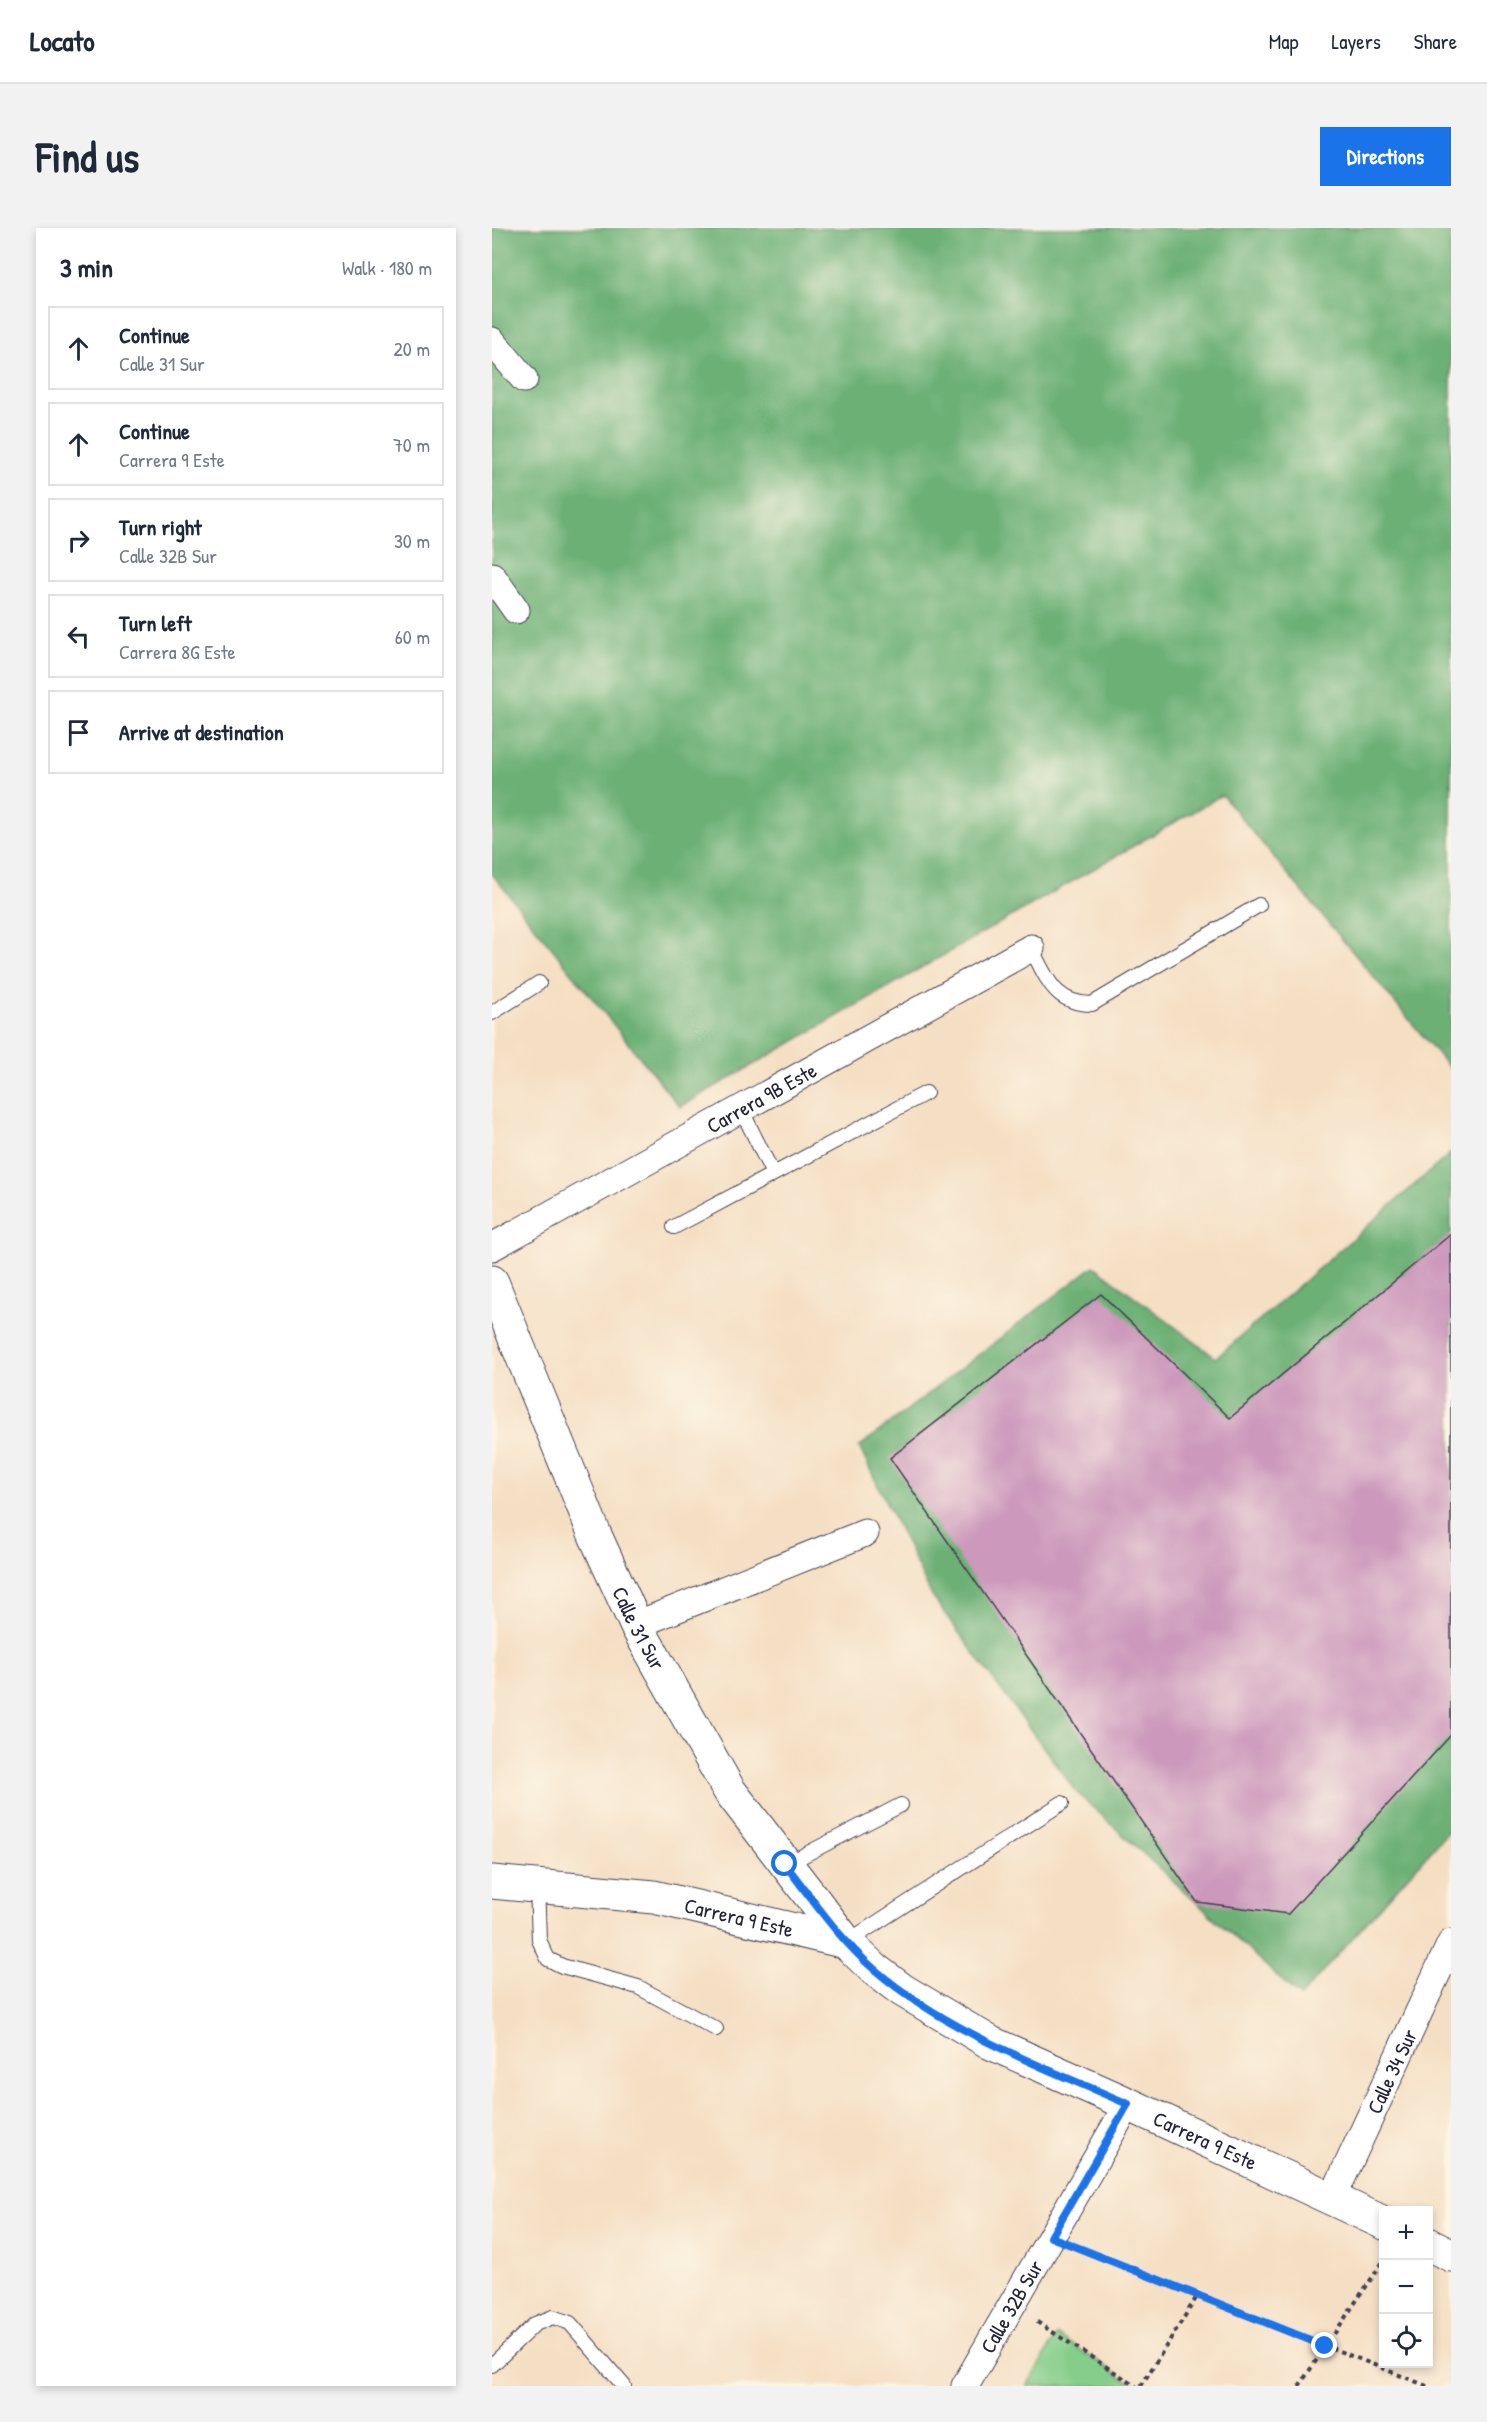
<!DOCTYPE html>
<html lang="en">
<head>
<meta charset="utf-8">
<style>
  body { margin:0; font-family:"Patrick Hand",sans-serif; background:#f2f2f3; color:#1f2937 }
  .controls { position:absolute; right:18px; bottom:18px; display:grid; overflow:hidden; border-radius:0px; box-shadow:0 3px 9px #0003 }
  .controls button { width:54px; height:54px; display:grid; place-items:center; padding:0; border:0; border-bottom:2px solid #e0e1e3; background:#fff; color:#1f2937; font:30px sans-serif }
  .stop { position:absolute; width:18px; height:18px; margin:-14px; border:4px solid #1a73e8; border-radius:50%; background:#fff }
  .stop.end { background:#1a73e8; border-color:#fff; box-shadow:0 2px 6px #0008 }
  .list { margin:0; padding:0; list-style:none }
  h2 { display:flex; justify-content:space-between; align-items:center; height:78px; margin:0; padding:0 24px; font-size:26px }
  h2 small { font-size:20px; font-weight:400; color:#747a83 }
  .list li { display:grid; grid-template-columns:39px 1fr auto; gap:18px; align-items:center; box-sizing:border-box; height:84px; margin:0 12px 12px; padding:0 12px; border:2px solid #e0e1e3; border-radius:0px }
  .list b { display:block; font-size:22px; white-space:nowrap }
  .list p { margin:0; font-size:20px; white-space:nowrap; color:#747a83 }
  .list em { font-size:20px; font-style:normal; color:#747a83 }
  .icon { flex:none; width:33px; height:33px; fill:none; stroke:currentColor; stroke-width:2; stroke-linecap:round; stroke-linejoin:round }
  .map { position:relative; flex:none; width:959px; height:2158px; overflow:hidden; border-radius:0px }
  header { display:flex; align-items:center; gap:36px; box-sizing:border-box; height:84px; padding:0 30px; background:#fff; border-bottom:2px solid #e0e1e3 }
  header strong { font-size:28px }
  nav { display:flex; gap:33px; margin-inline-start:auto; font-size:21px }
  .intro { display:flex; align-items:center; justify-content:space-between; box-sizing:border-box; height:144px; padding:0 36px }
  h1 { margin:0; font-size:42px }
  .button { padding:15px 27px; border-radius:0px; background:#1a73e8; color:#fff; font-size:21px; font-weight:700 }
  main { display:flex; gap:36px; padding:0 36px }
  aside { flex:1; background:#fff; border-radius:0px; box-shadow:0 3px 9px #0003 }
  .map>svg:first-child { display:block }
  .green { fill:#85cd8a; stroke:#547862; stroke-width:1.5 }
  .forest { fill:#6cb076; stroke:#476958; stroke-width:1.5 }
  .building { fill:#cc98bc }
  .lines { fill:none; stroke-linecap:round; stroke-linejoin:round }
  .service-casing { stroke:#423e50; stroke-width:16 }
  .minor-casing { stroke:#423e50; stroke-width:29 }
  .tertiary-casing { stroke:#423e50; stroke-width:35 }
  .secondary-casing { stroke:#423e50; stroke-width:35 }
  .path { stroke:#423e50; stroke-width:4; stroke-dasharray:4.5 4.5; stroke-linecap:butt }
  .service { stroke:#fff; stroke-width:14 }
  .minor { stroke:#fff; stroke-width:27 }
  .tertiary { stroke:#fff; stroke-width:33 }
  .secondary { stroke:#fff; stroke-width:33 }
  .route { stroke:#1a73e8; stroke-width:8 }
  .labels { text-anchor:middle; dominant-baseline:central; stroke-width:6; stroke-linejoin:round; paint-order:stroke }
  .street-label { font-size:21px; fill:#22223b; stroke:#fcf5e5 }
</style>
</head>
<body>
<header>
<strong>Locato</strong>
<nav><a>Map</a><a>Layers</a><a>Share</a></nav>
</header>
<div class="intro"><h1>Find us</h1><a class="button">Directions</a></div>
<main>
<aside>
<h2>3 min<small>Walk · 180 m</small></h2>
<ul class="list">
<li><svg class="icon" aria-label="ahead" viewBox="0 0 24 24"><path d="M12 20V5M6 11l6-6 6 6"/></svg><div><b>Continue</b><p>Calle 31 Sur</p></div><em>20 m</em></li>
<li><svg class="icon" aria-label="ahead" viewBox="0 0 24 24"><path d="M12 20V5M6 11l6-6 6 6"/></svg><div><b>Continue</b><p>Carrera 9 Este</p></div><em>70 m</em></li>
<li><svg class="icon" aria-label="right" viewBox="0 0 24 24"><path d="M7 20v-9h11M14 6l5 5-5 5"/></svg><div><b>Turn right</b><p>Calle 32B Sur</p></div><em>30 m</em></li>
<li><svg class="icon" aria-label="left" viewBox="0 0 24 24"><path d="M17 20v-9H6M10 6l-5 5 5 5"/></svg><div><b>Turn left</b><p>Carrera 8G Este</p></div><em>60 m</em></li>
<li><svg class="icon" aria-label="arrive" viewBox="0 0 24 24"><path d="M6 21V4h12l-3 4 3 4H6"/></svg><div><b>Arrive at destination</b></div></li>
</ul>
</aside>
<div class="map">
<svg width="959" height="2158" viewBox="0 0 959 2158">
  <rect width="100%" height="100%" fill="#fcf5e5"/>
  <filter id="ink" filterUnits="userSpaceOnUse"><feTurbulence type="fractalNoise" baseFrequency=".0167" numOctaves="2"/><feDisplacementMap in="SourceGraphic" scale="12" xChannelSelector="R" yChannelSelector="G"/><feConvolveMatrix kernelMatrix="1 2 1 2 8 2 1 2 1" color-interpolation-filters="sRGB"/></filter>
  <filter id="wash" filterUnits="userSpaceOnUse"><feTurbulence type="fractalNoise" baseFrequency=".008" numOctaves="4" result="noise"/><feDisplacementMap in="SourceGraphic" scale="24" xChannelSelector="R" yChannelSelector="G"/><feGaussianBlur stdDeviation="1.35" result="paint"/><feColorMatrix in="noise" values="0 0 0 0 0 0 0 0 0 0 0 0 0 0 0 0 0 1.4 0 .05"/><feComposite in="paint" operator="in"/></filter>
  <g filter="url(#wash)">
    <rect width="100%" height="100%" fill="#f5dfc4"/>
    <path class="green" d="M565 2107 644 2158H535Z"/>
    <path class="forest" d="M0 0H959V842L730 567 188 879 0 646Z
      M959 925V1600L808 1769 585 1565 440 1368 367 1219 602 1038 724 1130Z"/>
    <g id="blocks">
      <path class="building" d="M959 1006V1507L796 1686 705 1674 398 1230 609 1066 738 1190Z"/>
    </g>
  </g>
  <g filter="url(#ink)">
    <use href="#blocks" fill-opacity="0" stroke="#423e50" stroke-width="1.5"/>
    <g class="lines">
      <g class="service-casing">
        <path id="service" d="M539 720C555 750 562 776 600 776L767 677
          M0 785 47 755
          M249 881 281 946
          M182 999 434 865
          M293 1637 409 1577
          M45 1657 47 1712 56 1731 70 1738 146 1759 224 1801
          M355 1714 570 1575
          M0 2137 43 2096 61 2089 78 2095 132 2158"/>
      </g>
      <g class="minor-casing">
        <g id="minor">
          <path d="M0 113 32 151"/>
          <path d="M0 348 24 382"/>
          <path id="s1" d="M0 1019 539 720"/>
          <path d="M144 1397 373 1305"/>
          <path id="s2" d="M840 1971 959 1715"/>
          <path id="s3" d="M473 2158 636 1876"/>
        </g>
      </g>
      <g class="tertiary-casing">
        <g id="tertiary">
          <path id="s4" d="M0 1654 162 1669 354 1714"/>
        </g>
      </g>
      <g class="secondary-casing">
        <g id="secondary">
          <path id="s5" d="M0 1054 103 1307 144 1397 237 1562 354 1714 382 1741 410 1762 499 1815 636 1876 892 1995"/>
          <path d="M936 2016 959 2027"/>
        </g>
      </g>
      <path class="path" d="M588 2020 935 2158
        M545 2094 644 2158
        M649 2158 706 2067
        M807 2158 892 2032"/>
      <use href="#service" class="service"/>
      <use href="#minor" class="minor"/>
      <use href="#tertiary" class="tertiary"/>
      <use href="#secondary" class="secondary"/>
    </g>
  </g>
  <g class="lines" filter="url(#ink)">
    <path class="route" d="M293 1636C321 1672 347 1711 382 1741 455 1804 549 1838 636 1876L559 2009 833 2118"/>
  </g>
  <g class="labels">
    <g class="street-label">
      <text stroke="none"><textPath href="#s1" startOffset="308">Carrera 9B Este</textPath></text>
      <text stroke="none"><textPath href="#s5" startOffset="376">Calle 31 Sur</textPath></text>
      <text stroke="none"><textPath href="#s4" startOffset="250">Carrera 9 Este</textPath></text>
      <text stroke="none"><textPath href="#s2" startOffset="141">Calle 34 Sur</textPath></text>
      <text stroke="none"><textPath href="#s5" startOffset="1166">Carrera 9 Este</textPath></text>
      <text stroke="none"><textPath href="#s3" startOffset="92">Calle 32B Sur</textPath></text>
    </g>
  </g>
</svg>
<div class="controls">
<button>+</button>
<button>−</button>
<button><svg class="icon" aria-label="locate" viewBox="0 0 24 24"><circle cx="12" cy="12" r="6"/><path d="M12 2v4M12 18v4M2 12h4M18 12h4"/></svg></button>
</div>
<div class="stop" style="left:293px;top:1636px"></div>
<div class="stop end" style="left:833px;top:2118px"></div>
</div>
</main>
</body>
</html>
